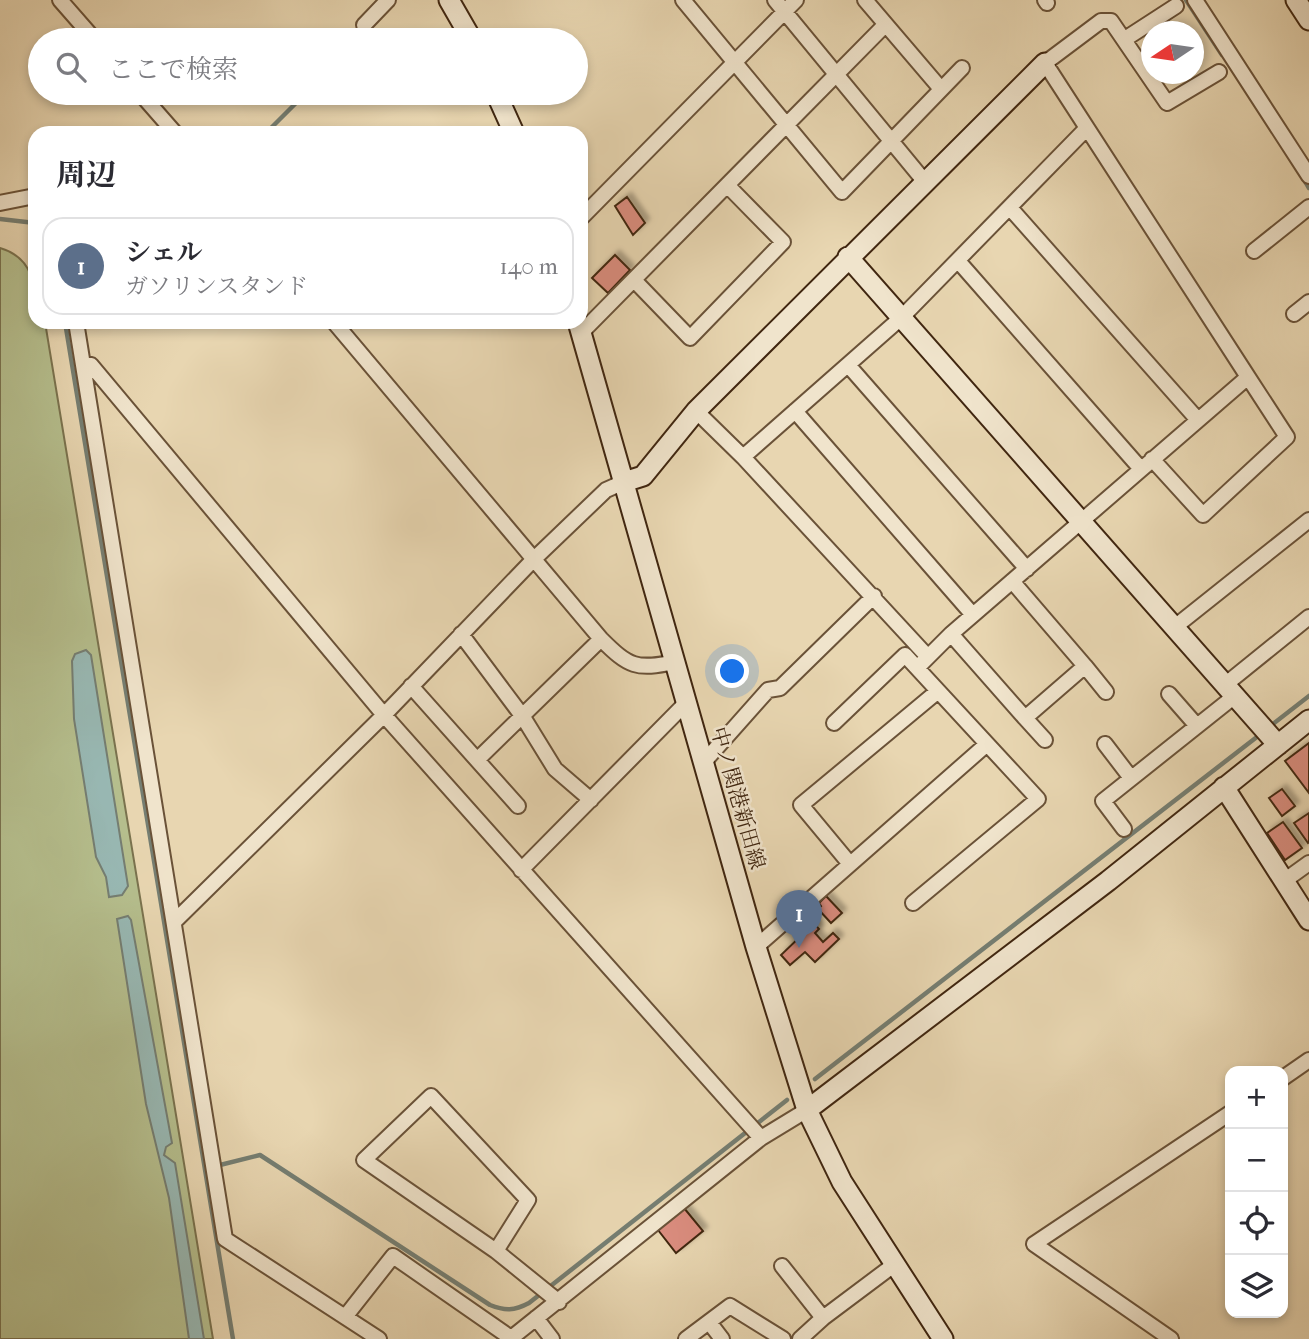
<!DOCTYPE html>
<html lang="ja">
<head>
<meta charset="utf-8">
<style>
  body { margin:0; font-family:"IM FELL French Canon","Noto Serif JP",serif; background:#f2f2f3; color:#2b2b33 }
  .controls { position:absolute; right:21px; bottom:21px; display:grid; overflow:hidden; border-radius:14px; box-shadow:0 4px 10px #0003 }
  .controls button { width:63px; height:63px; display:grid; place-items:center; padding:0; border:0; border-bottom:2px solid #e1e1e2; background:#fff; color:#2b2b33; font:35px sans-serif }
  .compass { position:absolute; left:1141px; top:21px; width:63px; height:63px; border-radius:50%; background:#fff; box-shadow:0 4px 10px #0003; rotate:257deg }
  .you { position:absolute; left:733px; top:672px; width:24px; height:24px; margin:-18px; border:5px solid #fff; border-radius:50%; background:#1a73e8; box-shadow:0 0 0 10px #1a73e833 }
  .badge { display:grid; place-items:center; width:46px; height:46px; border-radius:50%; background:#0b8043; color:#fff; font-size:23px; font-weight:700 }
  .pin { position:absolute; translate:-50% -58px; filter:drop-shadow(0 2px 4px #0008) }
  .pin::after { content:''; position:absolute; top:37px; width:24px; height:21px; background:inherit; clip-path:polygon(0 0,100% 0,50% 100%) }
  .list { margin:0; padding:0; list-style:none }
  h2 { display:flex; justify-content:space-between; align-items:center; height:91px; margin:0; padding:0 28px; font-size:30px }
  h2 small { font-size:23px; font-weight:400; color:#7c7c81 }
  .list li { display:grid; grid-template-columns:46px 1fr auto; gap:21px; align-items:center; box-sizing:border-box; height:98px; margin:0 14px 14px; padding:0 14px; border:2px solid #e1e1e2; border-radius:21px }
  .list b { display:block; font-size:26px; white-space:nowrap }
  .list p { margin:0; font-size:23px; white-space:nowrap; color:#7c7c81 }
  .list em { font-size:23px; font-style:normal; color:#7c7c81 }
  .icon { flex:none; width:38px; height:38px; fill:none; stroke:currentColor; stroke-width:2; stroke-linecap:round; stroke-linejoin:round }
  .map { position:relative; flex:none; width:1309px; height:1339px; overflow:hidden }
  .search { position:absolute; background:#fff; box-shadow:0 4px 10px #0003; left:28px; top:28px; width:560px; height:77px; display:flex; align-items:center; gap:18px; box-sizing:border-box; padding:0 24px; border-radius:38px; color:#7c7c81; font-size:26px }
  .panel { position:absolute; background:#fff; box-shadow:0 4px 10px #0003; left:28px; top:126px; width:560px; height:203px; border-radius:21px }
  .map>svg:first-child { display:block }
  .green { fill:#b5be8d; stroke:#7a724e; stroke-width:2 }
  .water { fill:#98b8b3; stroke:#757e72; stroke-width:2 }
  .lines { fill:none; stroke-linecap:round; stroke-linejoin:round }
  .stream { stroke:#757e72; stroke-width:4.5 }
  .building { fill:#da8c7e; stroke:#402610; stroke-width:2; filter:url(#shadow) }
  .street-casing { stroke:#6a5238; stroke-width:18 }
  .secondary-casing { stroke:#402610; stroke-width:23 }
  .street { stroke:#f0e4cc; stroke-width:14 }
  .secondary { stroke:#f0e4cc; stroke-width:19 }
  .labels { text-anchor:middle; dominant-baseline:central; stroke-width:5; stroke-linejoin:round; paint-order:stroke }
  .street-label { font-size:21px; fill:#402610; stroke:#f0e4cc }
</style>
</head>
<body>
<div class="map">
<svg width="1309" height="1339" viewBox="0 0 1309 1339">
  <defs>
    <filter id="shadow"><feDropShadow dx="4.5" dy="-4.5" stdDeviation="2" flood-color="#0004"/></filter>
  </defs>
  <rect width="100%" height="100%" fill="#e8d6b1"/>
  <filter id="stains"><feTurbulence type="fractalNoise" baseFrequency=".00286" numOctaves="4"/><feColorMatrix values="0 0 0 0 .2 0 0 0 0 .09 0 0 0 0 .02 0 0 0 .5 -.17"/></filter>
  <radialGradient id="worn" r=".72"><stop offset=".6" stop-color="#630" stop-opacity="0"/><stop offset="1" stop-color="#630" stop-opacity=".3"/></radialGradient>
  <path class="green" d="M0 248C37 259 35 290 35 322H45L213 1339H0Z"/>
  <path class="water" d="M86 650 91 655 128 886 122 895 109 897 106 877 96 857 74 719 72 661 75 654Z
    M128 916 131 920 172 1143 166 1147 164 1155 175 1163 204 1339H189L169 1198 146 1104 117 919Z"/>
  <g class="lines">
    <path class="stream" d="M1186 0 1222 55
      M357 40 369 28
      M266 133 306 93
      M1302 176 1309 188
      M0 219 35 223
      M65 322 233 1339
      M1269 727 1309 696
      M815 1079 1262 733
      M216 1166 260 1155 490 1305C505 1311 514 1311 529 1303L787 1100"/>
  </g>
  <path class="building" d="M627 197 645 223 633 235 615 206Z
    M615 255 630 270 608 293 592 278Z
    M1309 743V793L1285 761Z
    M1282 789 1295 806 1282 816 1269 798Z
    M1309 813V842L1308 843 1294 823Z
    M1283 822 1302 848 1285 860 1267 833Z
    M826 896 842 913 831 923 818 909 821 906 819 903Z
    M806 915 819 929 815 933 823 942 833 933 839 939 815 962 805 952 790 965 781 955 804 933 801 930 806 925 801 919Z
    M684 1208 703 1231 676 1253 658 1230Z"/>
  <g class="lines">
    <g class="street-casing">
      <path id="street" d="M60 0 95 40
        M683 0 842 192 962 68
        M775 0 925 182
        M865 0 941 89
        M1045 0 1047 3
        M1195 0 1309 176
        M364 25 388 0
        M1125 39 1176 6
        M140 93 175 133
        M0 203 35 196
        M1011 209 1198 420
        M581 218 796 0
        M1254 251 1309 207
        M959 262 1141 469
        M634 280 690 338 783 242 728 186
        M1294 314 1309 302
        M76 322 225 1239 379 1339
        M334 322 601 639C629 667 636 670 675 662
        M581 333 885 25
        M83 364 91 365 384 715 761 1138
        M848 365 1027 569
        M696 411 743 457 928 657
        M795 411 973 615
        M743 457 902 317 1085 130
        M1152 459 1203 515 1287 437 1248 377
        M1176 626 1309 520
        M461 634 523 717 555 769 591 800
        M951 634 1025 718 1085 666 1012 581
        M1085 666 1106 692
        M917 668 951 634 1248 377 1045 63 1101 21H1111L1167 103 1219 72
        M1226 684 1309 617
        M411 686 518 806
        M1169 694 1197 726
        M1025 718 1045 740
        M834 723 905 655 1038 799 913 903
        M1105 744 1131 778
        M477 760 601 639
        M704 762 768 690 780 688 874 596
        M1124 829 1103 801 1236 695
        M850 864 801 805 938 691
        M521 870 687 702
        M1284 881 1309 863
        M176 920 384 715 533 560 606 490 624 482
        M756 947 987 744
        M1283 1078 1309 1060
        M496 1251 528 1200 431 1096 364 1160 496 1251 559 1302
        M782 1266 823 1318
        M345 1317 393 1256 511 1338
        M536 1318 552 1339
        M709 1322 722 1339
        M510 1339 761 1138 807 1110
        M686 1339 730 1306 783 1339
        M800 1339 823 1318 895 1264
        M1171 1339 1034 1244 1230 1113"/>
    </g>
    <g class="secondary-casing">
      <path id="secondary" d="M449 0 472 40
        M1296 0 1309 20
        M496 93 514 133
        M848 257 1278 745
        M578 322 756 947 807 1110 842 1182 943 1339
        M624 482 643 476 696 411 1045 63
        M1224 787 1309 920
        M807 1110 1108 881 1309 720"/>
    </g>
    <use href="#street" class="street"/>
    <use href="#secondary" class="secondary"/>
  </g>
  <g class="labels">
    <g class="street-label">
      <text transform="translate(738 798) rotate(74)">中ノ関港新田線</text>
    </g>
  </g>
  <rect width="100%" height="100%" filter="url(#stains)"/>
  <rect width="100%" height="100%" fill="url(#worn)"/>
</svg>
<div class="controls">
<button>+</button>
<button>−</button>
<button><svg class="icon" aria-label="locate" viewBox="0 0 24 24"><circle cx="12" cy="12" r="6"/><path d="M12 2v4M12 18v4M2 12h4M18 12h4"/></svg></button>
<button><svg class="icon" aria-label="layers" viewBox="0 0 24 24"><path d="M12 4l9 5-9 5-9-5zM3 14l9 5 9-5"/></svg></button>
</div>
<svg class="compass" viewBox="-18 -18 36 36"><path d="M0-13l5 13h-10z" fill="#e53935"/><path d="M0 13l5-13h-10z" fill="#7c7c81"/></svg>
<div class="you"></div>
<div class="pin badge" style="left:799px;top:948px;background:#5c6f8a">1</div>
<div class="search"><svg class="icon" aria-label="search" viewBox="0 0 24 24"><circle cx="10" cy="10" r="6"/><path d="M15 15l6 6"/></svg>ここで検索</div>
<section class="panel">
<h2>周辺<small></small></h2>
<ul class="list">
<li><span class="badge" style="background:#5c6f8a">1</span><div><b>シェル</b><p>ガソリンスタンド</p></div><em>140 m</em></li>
</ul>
</section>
</div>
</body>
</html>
